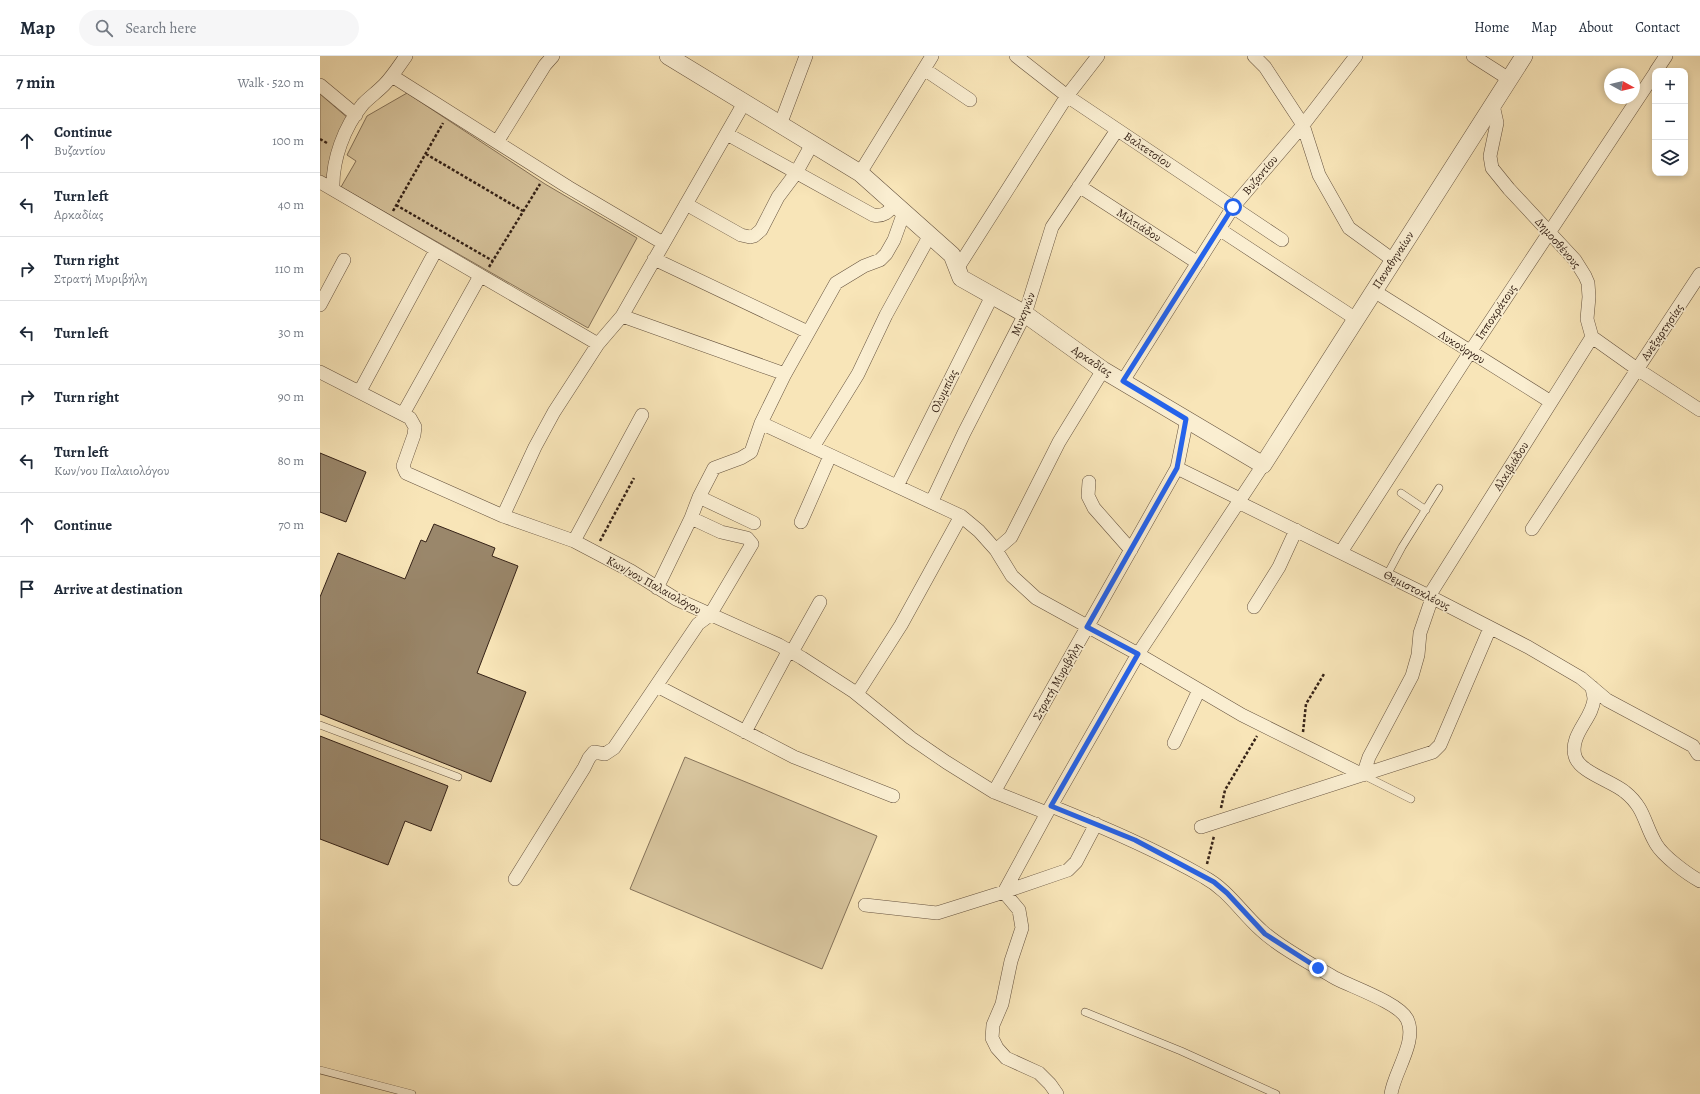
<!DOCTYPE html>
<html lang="en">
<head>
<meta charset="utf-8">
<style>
  body { margin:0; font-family:Alegreya,serif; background:#f6f6f7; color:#1f2937 }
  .controls { position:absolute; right:12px; top:12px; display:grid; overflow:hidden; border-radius:8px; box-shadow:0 2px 6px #0003 }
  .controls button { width:36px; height:36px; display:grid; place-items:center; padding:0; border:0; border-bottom:1px solid #e0e1e3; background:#fff; color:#1f2937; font:20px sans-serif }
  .compass { position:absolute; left:1284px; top:12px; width:36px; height:36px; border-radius:50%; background:#fff; box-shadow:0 2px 6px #0003; rotate:98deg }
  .stop { position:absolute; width:12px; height:12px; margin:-9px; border:3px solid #2563eb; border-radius:50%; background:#fff }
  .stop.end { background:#2563eb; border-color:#fff; box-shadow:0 1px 4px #0008 }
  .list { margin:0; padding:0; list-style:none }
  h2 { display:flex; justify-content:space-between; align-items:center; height:52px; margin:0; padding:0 16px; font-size:17px }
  h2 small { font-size:13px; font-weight:400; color:#747a83 }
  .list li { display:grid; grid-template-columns:26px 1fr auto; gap:12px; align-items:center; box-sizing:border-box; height:64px; padding:0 16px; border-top:1px solid #e0e1e3 }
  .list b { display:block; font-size:15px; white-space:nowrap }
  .list p { margin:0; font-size:13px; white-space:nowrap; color:#747a83 }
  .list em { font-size:13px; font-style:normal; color:#747a83 }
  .icon { flex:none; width:22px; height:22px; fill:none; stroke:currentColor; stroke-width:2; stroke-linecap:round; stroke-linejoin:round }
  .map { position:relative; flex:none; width:1380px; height:1038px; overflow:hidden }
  header { display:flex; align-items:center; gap:24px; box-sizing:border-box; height:56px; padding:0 20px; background:#fff; border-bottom:1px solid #e0e1e3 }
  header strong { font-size:19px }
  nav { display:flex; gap:22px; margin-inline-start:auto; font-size:14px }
  .search { width:280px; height:36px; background:#f6f6f7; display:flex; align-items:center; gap:10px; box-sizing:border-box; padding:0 14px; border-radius:22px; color:#747a83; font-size:15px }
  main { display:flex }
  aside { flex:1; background:#fff }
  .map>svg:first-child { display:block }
  .green { fill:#d7c49d; stroke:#86735a }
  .building { fill:#9a876b; stroke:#352217 }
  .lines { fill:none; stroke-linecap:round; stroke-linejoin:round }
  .service-casing { stroke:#66533f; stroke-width:8 }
  .minor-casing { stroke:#66533f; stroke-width:14 }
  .tertiary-casing { stroke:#66533f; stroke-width:18 }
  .path { stroke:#352217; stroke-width:2.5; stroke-dasharray:3 2; stroke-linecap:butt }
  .service { stroke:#faeed1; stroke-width:7 }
  .minor { stroke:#faeed1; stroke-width:13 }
  .tertiary { stroke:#faeed1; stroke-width:17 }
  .route { stroke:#2563eb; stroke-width:5 }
  .labels { text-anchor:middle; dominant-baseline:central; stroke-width:3.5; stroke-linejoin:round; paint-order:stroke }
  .street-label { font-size:12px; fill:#352217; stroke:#faeed1 }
</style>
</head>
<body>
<header>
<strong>Map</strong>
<div class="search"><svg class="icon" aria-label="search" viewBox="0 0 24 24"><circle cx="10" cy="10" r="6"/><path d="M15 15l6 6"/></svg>Search here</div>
<nav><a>Home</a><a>Map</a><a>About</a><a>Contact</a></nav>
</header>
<main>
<aside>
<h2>7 min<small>Walk · 520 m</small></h2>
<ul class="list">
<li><svg class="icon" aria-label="ahead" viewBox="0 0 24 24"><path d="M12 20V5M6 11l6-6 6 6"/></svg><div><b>Continue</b><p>Βυζαντίου</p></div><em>100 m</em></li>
<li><svg class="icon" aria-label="left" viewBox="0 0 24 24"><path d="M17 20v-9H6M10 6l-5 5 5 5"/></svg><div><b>Turn left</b><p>Αρκαδίας</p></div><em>40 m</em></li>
<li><svg class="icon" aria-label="right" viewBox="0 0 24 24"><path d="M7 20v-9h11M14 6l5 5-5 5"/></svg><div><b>Turn right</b><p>Στρατή Μυριβήλη</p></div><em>110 m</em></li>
<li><svg class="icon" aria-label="left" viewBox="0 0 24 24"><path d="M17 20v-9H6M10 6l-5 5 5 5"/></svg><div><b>Turn left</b></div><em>30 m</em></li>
<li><svg class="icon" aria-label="right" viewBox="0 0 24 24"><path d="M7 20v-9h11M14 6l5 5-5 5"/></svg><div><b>Turn right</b></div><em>90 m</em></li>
<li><svg class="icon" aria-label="left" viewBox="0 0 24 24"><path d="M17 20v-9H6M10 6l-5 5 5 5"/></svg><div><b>Turn left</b><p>Κων/νου Παλαιολόγου</p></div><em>80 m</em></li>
<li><svg class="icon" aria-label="ahead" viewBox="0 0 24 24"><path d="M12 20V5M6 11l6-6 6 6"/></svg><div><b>Continue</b></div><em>70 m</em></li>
<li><svg class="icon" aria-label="arrive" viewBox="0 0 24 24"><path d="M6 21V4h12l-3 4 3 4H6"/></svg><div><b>Arrive at destination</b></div></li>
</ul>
</aside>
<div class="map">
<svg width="1380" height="1038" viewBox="0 0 1380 1038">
  <rect width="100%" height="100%" fill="#f8e5b8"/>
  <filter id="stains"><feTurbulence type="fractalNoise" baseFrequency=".005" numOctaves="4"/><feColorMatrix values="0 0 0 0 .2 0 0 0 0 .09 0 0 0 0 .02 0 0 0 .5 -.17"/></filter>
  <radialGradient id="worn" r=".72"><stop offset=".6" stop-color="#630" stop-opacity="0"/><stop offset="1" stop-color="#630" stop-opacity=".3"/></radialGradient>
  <path class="green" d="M87 37 225 128 317 182 268 272 21 131 36 105 27 99 47 60Z
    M0 38 29 63C17 84 8 98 7 124L0 120Z
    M365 701 557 780 502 913 310 833Z"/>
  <path class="building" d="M0 397 46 416 26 466 0 456Z
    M114 468 175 492 172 500 198 510 157 617 206 636 171 726 0 658V541L18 497 85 523 101 484 106 486Z
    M0 680 128 730 111 775 85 765 68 809 0 783Z"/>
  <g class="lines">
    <g class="service-casing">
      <path id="service" d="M1081 437 1106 454
        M1067 519 1082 491 1119 432
        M0 669 138 721
        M1043 719 1091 743
        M765 956 861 995 956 1038
        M0 1014 92 1038"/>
    </g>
    <g class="minor-casing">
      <path id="minor" d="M696 0 747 40 962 184
        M934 0 945 11 983 69 999 119 1029 172 1073 204
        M1153 0 1189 23
        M604 13 650 44
        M1336 15 1346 0
        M72 20 248 131 343 187
        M0 29 36 59
        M1173 49 1177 67 1170 100 1172 112 1189 133 1255 204 1265 220 1268 227 1269 241 1267 263 1272 281 1317 313 1380 354
        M460 69 486 0
        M407 78 553 159C564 161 568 156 575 148
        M177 86 225 9 233 0
        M540 117 612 0
        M0 126 278 288
        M759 130 878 207
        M13 133C12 104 24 71 43 48 50 41 57 36 64 29 72 21 79 10 86 0
        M366 148 421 179 430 181 434 180 441 174 458 141 476 117 492 88
        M899 173 1036 263
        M334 203 488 276
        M637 213 747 40 778 0
        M1054 235 1231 346
        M0 249 24 204
        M302 260 465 318
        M0 316 90 362 95 371 94 379 83 410 86 417 183 460 254 485 311 515 356 543 459 589 482 602 533 635 591 682 626 706 674 736 727 757
        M803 325 913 151 983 69 1036 0
        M40 335 116 194
        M83 358 160 220
        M441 367 641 460 659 475 676 494 692 520 716 542 818 598 922 659 1043 719 1049 701 1092 620 1098 599 1100 577 1112 542
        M493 391 538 318 566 259 610 179
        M857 412 920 443
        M769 426 768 440 774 452 811 494
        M577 430 672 240
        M612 445 644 377 705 258 732 171 797 74
        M918 446 1109 540 1208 591 1261 622 1287 644 1373 690 1378 698
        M183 460 215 391 234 356 278 288 302 260 424 47
        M481 466 510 400
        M434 467 379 441 394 412 421 402 431 396 441 367 465 318 516 227 544 210 560 204 566 198 574 184 584 156
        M1212 473 1380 218
        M254 485 322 359
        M676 494 691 481 739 386 783 314
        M1021 496 1150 296 1335 17
        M337 532 371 462
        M1109 540 1272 281
        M934 551 959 511 976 474
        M472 596 500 546
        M337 630 474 701 573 740
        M1272 631C1272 634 1274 639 1274 643 1273 662 1249 679 1255 700 1259 716 1292 725 1305 736 1325 752 1324 768 1336 788 1343 800 1367 818 1380 825
        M537 638 581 569 641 460
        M425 676 469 594
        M854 687 879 634
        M674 736 857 412 867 363
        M731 750C783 771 835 793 884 821 908 834 921 856 941 874 959 891 993 909 1015 922 1032 931 1079 947 1087 963 1098 985 1074 1016 1071 1038
        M881 771 1113 696 1120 689 1170 572
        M195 823 264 712 269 702 274 696 285 698 294 692 378 568 390 559 432 488 427 482 401 476 371 462 379 441
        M545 849 617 857 684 836 748 814 756 806 776 768
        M737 1038 730 1028 719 1017 686 1002 677 992 672 982 673 969 682 948 691 905 702 872 699 854 684 836 727 757 818 598 943 409"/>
    </g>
    <g class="tertiary-casing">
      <path id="tertiary" d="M348 0 540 117 632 199 641 222 705 258 783 314 943 409 1204 0"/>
    </g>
    <path class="path" d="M0 83 7 87
      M106 98 203 155
      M76 149 173 205
      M73 155 123 67
      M169 211 220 128
      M280 485 314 422
      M983 676 986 648 1004 618
      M901 752 905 734 937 680
      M887 808 894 780"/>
    <use href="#service" class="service"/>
    <use href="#minor" class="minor"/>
    <use href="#tertiary" class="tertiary"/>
  </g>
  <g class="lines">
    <path class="route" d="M913 151 803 325 866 363 857 412 767 571 818 598 731 750 815 784 894 826 907 837 945 878 998 912"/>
  </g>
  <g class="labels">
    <g class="street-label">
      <text transform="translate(828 94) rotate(34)">Βαλτετσίου</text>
      <text transform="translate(940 119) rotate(-50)">Βυζαντίου</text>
      <text transform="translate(819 169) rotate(33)">Μιλτιάδου</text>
      <text transform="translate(1238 187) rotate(49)">Δημοσθένους</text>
      <text transform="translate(1073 204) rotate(-57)">Παναθηναίων</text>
      <text transform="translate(1176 256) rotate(-56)">Ιπποκράτους</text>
      <text transform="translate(703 258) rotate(-68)">Μυκηνών</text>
      <text transform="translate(1342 276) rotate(-56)">Ανεξαρτησίας</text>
      <text transform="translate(1142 291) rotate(32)">Λυκούργου</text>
      <text transform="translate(772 305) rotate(34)">Αρκαδίας</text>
      <text transform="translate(624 335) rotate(-64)">Ολυμπίας</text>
      <text transform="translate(1191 410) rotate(-58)">Αλκιβιάδου</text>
      <text transform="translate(334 529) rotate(29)">Κων/νου Παλαιολόγου</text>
      <text transform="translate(1097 534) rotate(27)">Θεμιστοκλέους</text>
      <text transform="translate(737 625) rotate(-61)">Στρατή Μυριβήλη</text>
    </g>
  </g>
  <rect width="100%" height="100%" filter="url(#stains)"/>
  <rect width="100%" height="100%" fill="url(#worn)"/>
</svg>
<div class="controls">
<button>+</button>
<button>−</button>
<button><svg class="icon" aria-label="layers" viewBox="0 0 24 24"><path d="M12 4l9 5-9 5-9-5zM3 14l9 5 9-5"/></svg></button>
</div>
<svg class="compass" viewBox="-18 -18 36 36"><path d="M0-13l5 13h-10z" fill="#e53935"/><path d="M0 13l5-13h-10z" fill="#747a83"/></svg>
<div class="stop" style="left:913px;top:151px"></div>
<div class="stop end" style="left:998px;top:912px"></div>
</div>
</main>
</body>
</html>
